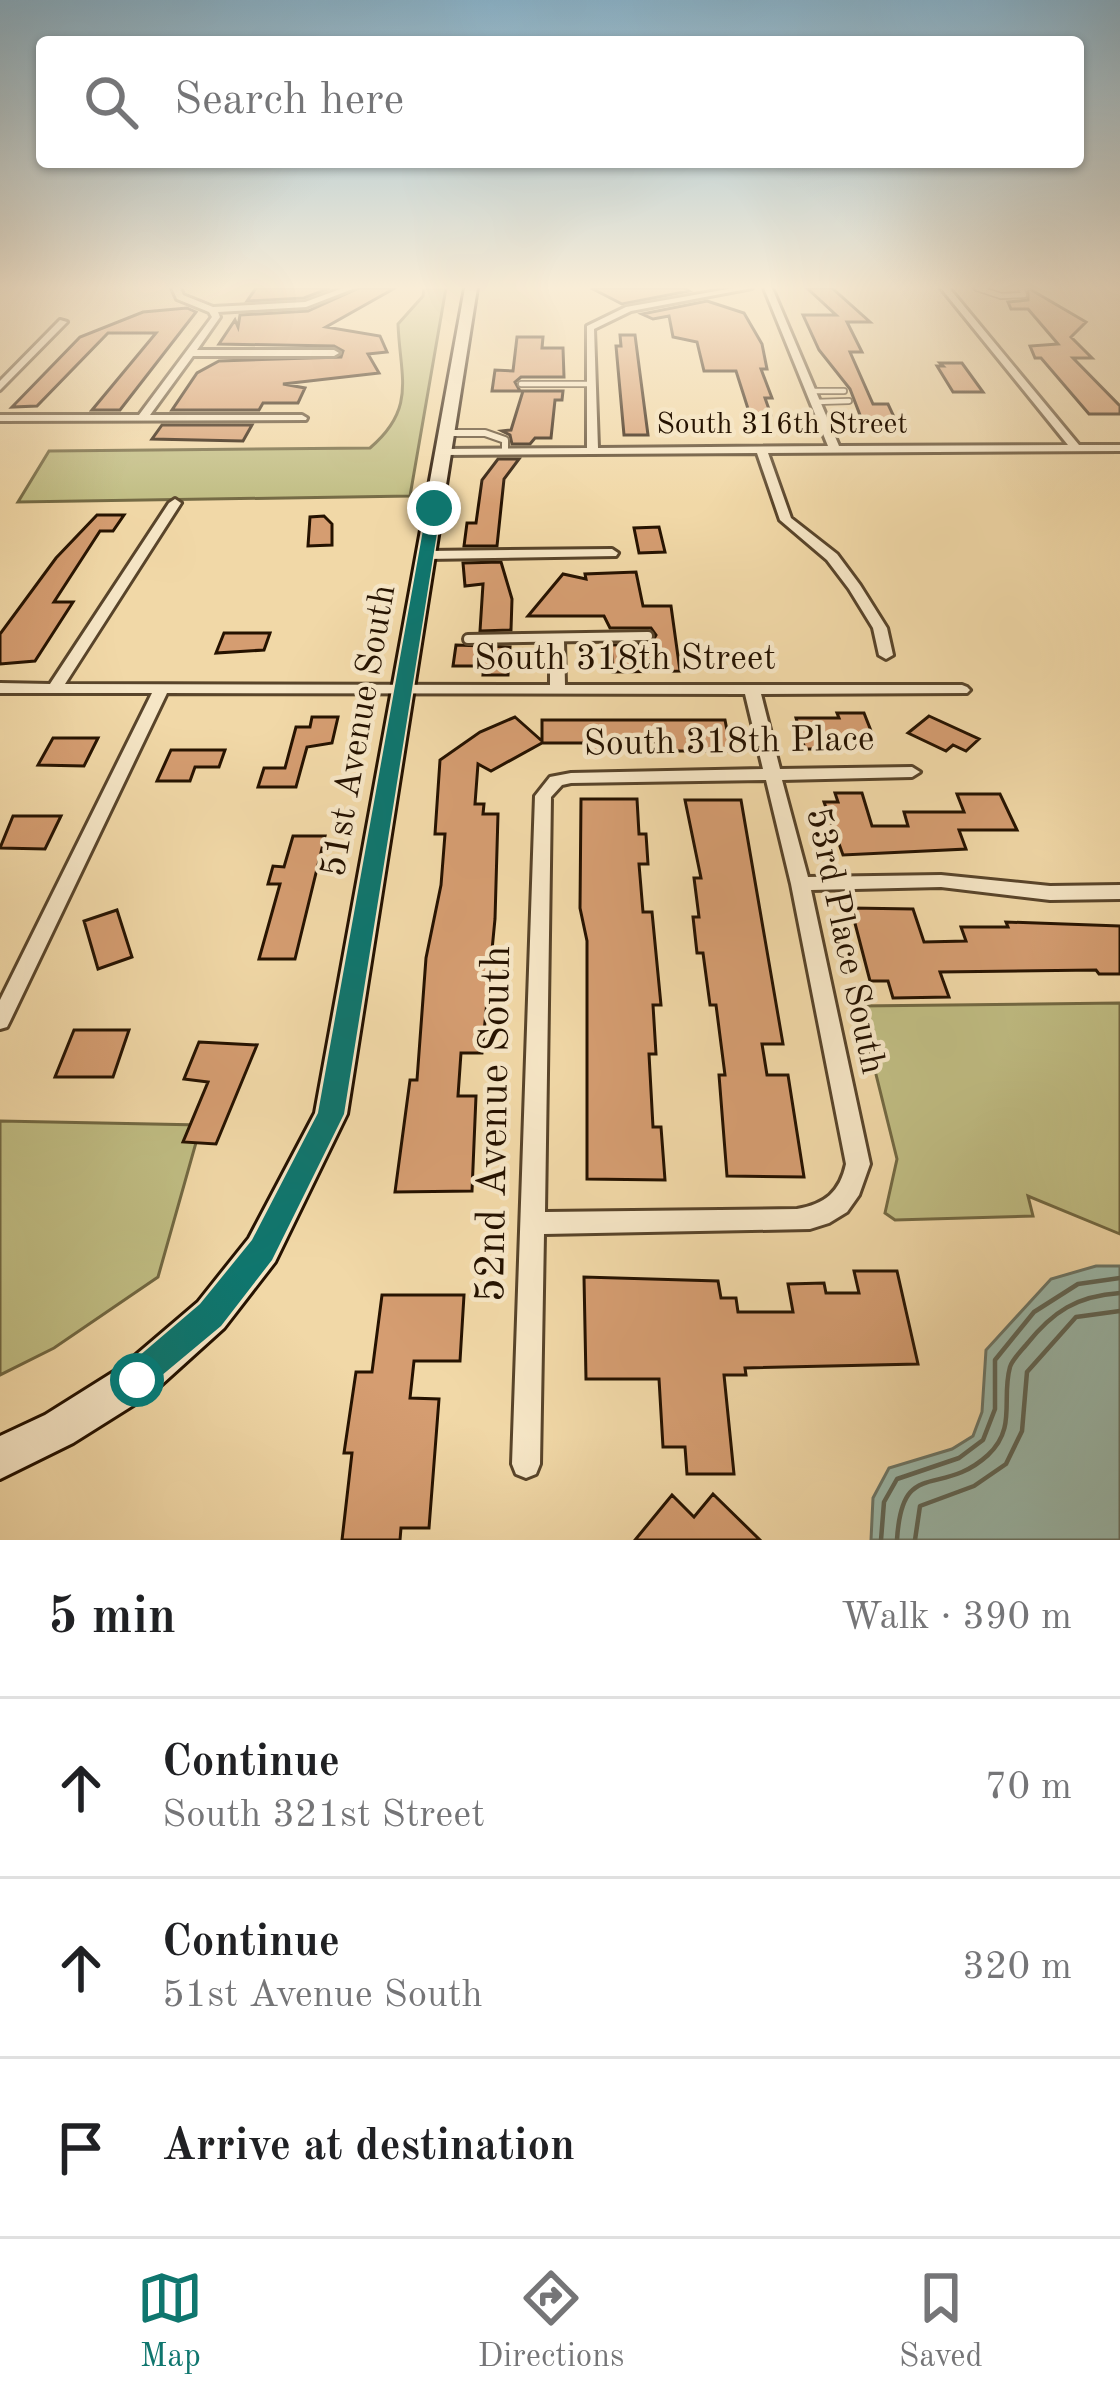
<!DOCTYPE html>
<html lang="en">
<head>
<meta charset="utf-8">
<style>
  body { margin:0; font-family:"Old Standard TT",serif; background:#f6f6f6; color:#202124 }
  .stop { position:absolute; width:36px; height:36px; margin:-27px; border:9px solid #0f766e; border-radius:50%; background:#fff }
  .stop.end { background:#0f766e; border-color:#fff; box-shadow:0 3px 12px #0008 }
  .list { margin:0; padding:0; list-style:none }
  h2 { display:flex; justify-content:space-between; align-items:center; height:156px; margin:0; padding:0 48px; font-size:51px }
  h2 small { font-size:39px; font-weight:400; color:#757577 }
  .list li { display:grid; grid-template-columns:78px 1fr auto; gap:36px; align-items:center; box-sizing:border-box; height:180px; padding:0 48px; border-top:3px solid #e0e0e0 }
  .list b { display:block; font-size:45px; white-space:nowrap }
  .list p { margin:0; font-size:39px; white-space:nowrap; color:#757577 }
  .list em { font-size:39px; font-style:normal; color:#757577 }
  .icon { flex:none; width:66px; height:66px; fill:none; stroke:currentColor; stroke-width:2; stroke-linecap:round; stroke-linejoin:round }
  .map { position:relative; flex:none; width:1120px; height:1540px; overflow:hidden }
  .search { position:absolute; background:#fff; box-shadow:0 3px 9px #0004; left:36px; right:36px; top:36px; height:132px; display:flex; align-items:center; gap:30px; box-sizing:border-box; padding:0 42px; border-radius:12px; color:#757577; font-size:45px }
  .sheet { height:696px; background:#fff }
  nav { display:flex; justify-content:space-around; align-items:center; box-sizing:border-box; height:168px; border-top:3px solid #e0e0e0; background:#fff; font-size:33px; color:#757577 }
  nav a { display:grid; justify-items:center; gap:6px }
  nav .on { color:#0f766e }
  .map>svg:first-child { display:block }
  .green { fill:#c0bd83; stroke:#726842; stroke-width:3 }
  .water { fill:#9bb9ab; stroke:#6c7667; stroke-width:3 }
  .lines { fill:none; stroke-linecap:round; stroke-linejoin:round }
  .shore { stroke:#606656; stroke-width:4.5 }
  .building { fill:#d59d71; stroke:#251200; stroke-width:3 }
  .lane-far2-casing { stroke:#58442a; stroke-width:8 }
  .lane-far1-casing { stroke:#58442a; stroke-width:10 }
  .lane-casing { stroke:#58442a; stroke-width:14 }
  .street-casing { stroke:#58442a; stroke-width:6 }
  .secondary-casing { stroke:#251200; stroke-width:6 }
  .lane-far2 { stroke:#f6e6c6; stroke-width:4.5 }
  .lane-far1 { stroke:#f6e6c6; stroke-width:6 }
  .lane { stroke:#f6e6c6; stroke-width:8 }
  .street { fill:#f6e6c6; fill-rule:evenodd }
  .secondary { fill:#f6e6c6; fill-rule:evenodd }
  .route { fill:#0f766e }
  .labels { text-anchor:middle; dominant-baseline:central; stroke-width:9; stroke-linejoin:round; paint-order:stroke }
  .far-street-label { font-size:30px; fill:#251200; stroke:#f6e6c6 }
  .street-label { font-size:36px; fill:#251200; stroke:#f6e6c6 }
  .near-street-label { font-size:42px; fill:#251200; stroke:#f6e6c6 }
</style>
</head>
<body>
<div class="map">
<svg width="1120" height="1540" viewBox="0 0 1120 1540">
  <rect width="100%" height="100%" fill="#f1d8a7"/>
  <filter id="stains"><feTurbulence type="fractalNoise" baseFrequency=".00167" numOctaves="4"/><feColorMatrix values="0 0 0 0 .2 0 0 0 0 .09 0 0 0 0 .02 0 0 0 .5 -.17"/></filter>
  <radialGradient id="worn" r=".72"><stop offset=".6" stop-color="#630" stop-opacity="0"/><stop offset="1" stop-color="#630" stop-opacity=".3"/></radialGradient>
  <path class="green" d="M424 288H446L410 496 18 502 49 451 370 448C417 408 400 377 398 324L423 296Z
    M1120 1003V1234L1028 1196 1033 1216 895 1220 885 1213 897 1159 859 1006Z
    M0 1121 201 1125 158 1277 54 1348 0 1375Z"/>
  <path class="water" d="M1096 1266H1120V1540H871L873 1498 889 1468 952 1449 973 1436 982 1412 986 1350 1051 1279Z"/>
  <g class="lines">
    <path class="shore" d="M881 1540 884 1502 897 1479 959 1458 983 1440 995 1409V1360L1034 1312 1078 1284 1120 1278
      M897 1540C902 1456 940 1499 988 1455 1017 1428 1001 1399 1010 1367 1012 1360 1021 1351 1026 1345 1053 1311 1077 1296 1120 1293
      M915 1540 920 1506 974 1486 1006 1464 1022 1431 1027 1372 1076 1317 1120 1311"/>
  </g>
  <path class="building" d="M256 288H330L304 298 247 301Z
    M359 288H395L326 327 380 336 387 352 368 354 379 373 283 384 305 388 298 403H263L259 410H172L197 373 219 361 341 357 343 351 334 346 219 344 235 320 238 327 240 315 308 311Z
    M591 288H684L689 291 622 304Z
    M807 288H832L870 322H847L862 352H850L873 404H888L901 432 865 428 850 389 819 350 803 315H836Z
    M1028 288 1086 322 1071 337 1092 358H1073L1120 406V414H1089L1041 358H1035L1030 346 1058 344 1028 309H1011L1008 302 1028 300Z
    M707 301 744 313 762 344 767 369H761L772 398H765L771 415H750L736 371H704L697 342 673 337 669 316 653 319 642 314Z
    M187 308 196 312 120 410H92L156 333H108L37 406 12 407 80 337 143 312Z
    M620 335H635L648 435H624L616 346H621Z
    M517 337H543L542 348H563L564 377H521L515 382 520 391H563L562 400H555L551 438H535L530 444H512L510 435 502 431 511 430 523 391H492L495 370 513 371Z
    M940 363H962L983 392H953L937 366H943Z
    M162 425H252L243 441 152 439Z
    M498 459H519L504 479 497 546H464L467 523H476L482 480Z
    M97 515H124L113 531H100L54 602H73L35 661 0 664V634L56 558Z
    M324 516 332 524V545L308 546 310 517Z
    M659 527 665 552 639 553 634 528Z
    M501 562 512 599 511 630 480 631 483 584 465 586 463 563Z
    M636 572 643 606H671L680 671 613 672 611 645 651 644 656 635 651 628H610L604 616H528L563 574 586 579 585 574Z
    M224 633H270L264 650 216 653Z
    M456 645 510 647 508 675H483L484 666H453Z
    M837 713H864L873 736H840L845 749H805L796 718H839Z
    M929 716 979 739 966 751 953 745 946 751 908 733Z
    M312 717H338L332 743 307 747 296 787H258L264 768H285L296 727H310Z
    M515 717 542 741V720H725L731 751H660L659 744H617V752H590L589 743H542L491 771 478 764 475 804H484L483 814H498L495 919 482 1053H461L458 1096H476L472 1191 395 1192 410 1080H417L426 958 441 885 445 834H435L440 760 480 732Z
    M53 738H98L84 766 38 765Z
    M171 750H225L219 767H195L190 781H157Z
    M835 793H862L872 826H908L904 812H964L957 794H1000L1017 830H959L966 849 843 855 824 802H838Z
    M581 799H637L639 834H646L648 864H639L643 912H652L661 1005H653L656 1054H649L653 1127H661L665 1180 587 1179V941L580 908Z
    M685 800H741L783 1044H762L767 1075H788L804 1177 727 1176 719 1075H725L716 1005H710L703 953H697L693 917H699L694 878H701Z
    M13 816H61L45 849 0 848Z
    M293 836H325L295 959H259L280 884H268L273 866 284 867Z
    M851 908 913 909 924 942 966 941 961 927H1008L1006 922 1120 926V974H1099L1096 970 940 972 949 997 893 998 888 981H870Z
    M117 910 132 957 98 969 84 921Z
    M74 1030H129L113 1077H55Z
    M199 1042 257 1045 216 1144 183 1142 208 1082 184 1079Z
    M854 1271H897L918 1364 745 1368 746 1375H724L734 1474H687L685 1447H663L659 1379H586L584 1277 718 1281 721 1298H736L738 1312H793L788 1284 824 1283 826 1293H859Z
    M382 1295H464L460 1361H414L410 1398 439 1399 429 1528H401L400 1540H342L352 1453H344L356 1372H372Z
    M713 1494 760 1540H635L672 1495 694 1517Z"/>
  <g class="lines">
    <g class="lane-far2-casing">
      <path id="lane-far2" d="M977 288 1001 296 1024 295 1021 288
        M521 384H591
        M811 391H844
        M815 402 849 401"/>
    </g>
    <g class="lane-far1-casing">
      <path id="lane-far1" d="M448 433H485L505 440V451"/>
    </g>
    <g class="lane-casing">
      <path id="lane" d="M468 639 648 636"/>
    </g>
    <g class="street-casing">
      <path id="street" d="M172 288H180L183 295 213 307 305 302 343 288H355L306 307 218 312 220 317 197 350H334L339 353 334 356H193L150 415H302L307 418 306 420 0 421V415H139L212 317 209 312 177 299Z
        M734 288H752L631 311 594 329 598 448 828 446 764 288H772L839 446 1068 445 941 288H949L1079 445H1120V451L768 453 791 518 837 554 860 585 887 628 893 655 886 659 879 655 873 628 849 589 827 560 780 520 757 453 443 455 438 452 443 449 587 448V326L626 307Z
        M60 320 67 322 0 390V381Z
        M175 499 181 503 65 684 550 685V641L557 637 564 641 565 685H962L967 687 970 690 967 693 761 694 780 769 912 767 920 772 912 777 782 780 808 877 941 875 1050 886 1120 885V899L1050 900 941 887 811 890 870 1164 859 1195 847 1212 829 1223 810 1229 544 1234 540 1464 536 1474 526 1478 516 1474 512 1464 535 796 550 777 571 773 763 769 745 694 167 693 10 1021 7 1027 0 1029V1000L152 693H0V683L50 684 169 503ZM766 780 791 884 846 1164C840 1192 825 1204 797 1209L545 1212 551 797 562 785 571 783Z
        M612 549 618 553 616 556 426 559 420 555 426 551Z"/>
    </g>
    <g class="secondary-casing">
      <path id="secondary" d="M465 288H477L347 1114 275 1262 224 1328 151 1394 73 1443 0 1479V1436L45 1415 123 1366 198 1302 249 1238 315 1113Z"/>
    </g>
    <use href="#lane-far2" class="lane-far2"/>
    <use href="#lane-far1" class="lane-far1"/>
    <use href="#lane" class="lane"/>
    <use href="#street" class="street"/>
    <use href="#secondary" class="secondary"/>
  </g>
  <linearGradient id="sky" x2="0" y2="1"><stop stop-color="#89b6d0"/><stop offset="0.57" stop-color="#f9edd7"/><stop offset="1" stop-color="#f9edd7" stop-opacity="0"/></linearGradient>
  <rect width="1120" height="504" fill="url(#sky)"/>
  <path class="route" d="M434 504 441 508 344 1114 272 1260 221 1326 137 1396 125 1391 121 1380 125 1368 200 1304 252 1240 318 1113 427 508Z"/>
  <g class="labels">
    <g class="far-street-label">
      <text x="782" y="425">South 316th Street</text>
    </g>
    <g class="street-label">
      <text x="625" y="660">South 318th Street</text>
      <text transform="translate(360 731) rotate(-80)">51st Avenue South</text>
      <text transform="translate(729 743) rotate(-1)">South 318th Place</text>
      <text transform="translate(844 941) rotate(78)">53rd Place South</text>
    </g>
    <g class="near-street-label">
      <text transform="translate(495 1124) rotate(-89)">52nd Avenue South</text>
    </g>
  </g>
  <rect width="100%" height="100%" filter="url(#stains)"/>
  <rect width="100%" height="100%" fill="url(#worn)"/>
</svg>
<div class="stop" style="left:137px;top:1380px"></div>
<div class="stop end" style="left:434px;top:508px"></div>
<div class="search"><svg class="icon" aria-label="search" viewBox="0 0 24 24"><circle cx="10" cy="10" r="6"/><path d="M15 15l6 6"/></svg>Search here</div>
</div>
<section class="sheet">
<h2>5 min<small>Walk · 390 m</small></h2>
<ul class="list">
<li><svg class="icon" aria-label="ahead" viewBox="0 0 24 24"><path d="M12 20V5M6 11l6-6 6 6"/></svg><div><b>Continue</b><p>South 321st Street</p></div><em>70 m</em></li>
<li><svg class="icon" aria-label="ahead" viewBox="0 0 24 24"><path d="M12 20V5M6 11l6-6 6 6"/></svg><div><b>Continue</b><p>51st Avenue South</p></div><em>320 m</em></li>
<li><svg class="icon" aria-label="arrive" viewBox="0 0 24 24"><path d="M6 21V4h12l-3 4 3 4H6"/></svg><div><b>Arrive at destination</b></div></li>
</ul>
</section>
<nav>
<a class="on"><svg class="icon" aria-label="map" viewBox="0 0 24 24"><path d="M3 6l6-2 6 2 6-2v14l-6 2-6-2-6 2zM9 4v14M15 6v14"/></svg>Map</a>
<a><svg class="icon" aria-label="directions" viewBox="0 0 24 24"><path d="M12 3l9 9-9 9-9-9zM9 14v-3h6M13 9l2 2-2 2"/></svg>Directions</a>
<a><svg class="icon" aria-label="saved" viewBox="0 0 24 24"><path d="M7 4h10v16l-5-4-5 4z"/></svg>Saved</a>
</nav>
</body>
</html>
